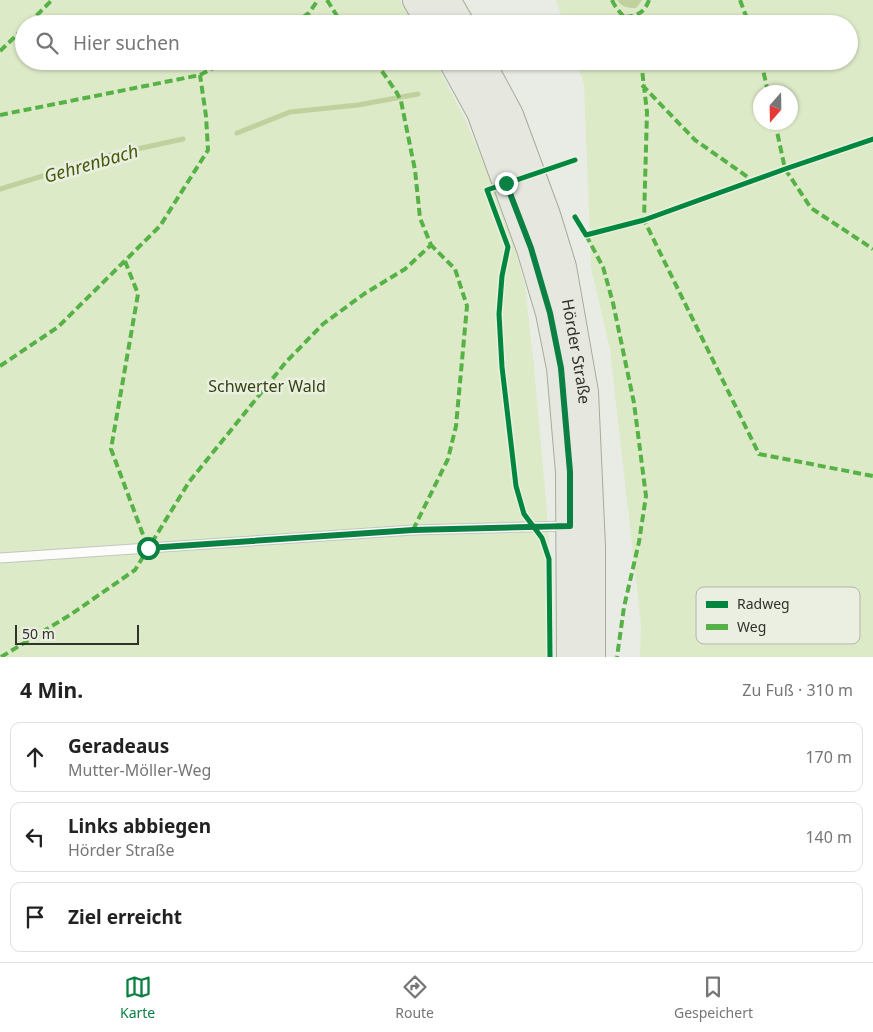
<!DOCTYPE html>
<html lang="de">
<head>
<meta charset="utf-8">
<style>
  body { margin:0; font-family:"Noto Sans",sans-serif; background:#f6f6f6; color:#222 }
  .compass { position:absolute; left:753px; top:85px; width:45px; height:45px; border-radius:50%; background:#fff; box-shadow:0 1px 4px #0004; rotate:200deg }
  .scale { position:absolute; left:15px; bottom:12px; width:124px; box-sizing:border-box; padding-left:5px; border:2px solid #30322c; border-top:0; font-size:14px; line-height:18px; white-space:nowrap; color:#30322c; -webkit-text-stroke:4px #eaefe1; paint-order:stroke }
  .stop { position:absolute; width:15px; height:15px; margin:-11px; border:4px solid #0b8043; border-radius:50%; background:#fff }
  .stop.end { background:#0b8043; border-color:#fff; box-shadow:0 1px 5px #0008 }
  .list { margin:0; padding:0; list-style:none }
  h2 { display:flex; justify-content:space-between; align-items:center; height:65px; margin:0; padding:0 20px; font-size:21px }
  h2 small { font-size:16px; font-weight:400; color:#767676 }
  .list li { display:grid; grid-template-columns:32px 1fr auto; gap:15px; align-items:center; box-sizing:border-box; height:70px; margin:0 10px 10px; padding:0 10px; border:1px solid #e0e0e0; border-radius:10px }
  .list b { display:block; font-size:19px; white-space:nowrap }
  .list p { margin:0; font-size:16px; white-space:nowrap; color:#767676 }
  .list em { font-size:16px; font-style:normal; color:#767676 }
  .icon { flex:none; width:28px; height:28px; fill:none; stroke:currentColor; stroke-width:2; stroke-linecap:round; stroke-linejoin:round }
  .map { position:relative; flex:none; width:873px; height:657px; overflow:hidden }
  .search { position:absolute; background:#fff; box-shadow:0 1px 4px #0004; left:15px; right:15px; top:15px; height:55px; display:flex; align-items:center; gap:12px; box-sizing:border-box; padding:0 18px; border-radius:28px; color:#767676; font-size:19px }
  .sheet { height:305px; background:#fff }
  nav { display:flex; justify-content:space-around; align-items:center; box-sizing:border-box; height:70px; border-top:1px solid #e0e0e0; background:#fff; font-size:14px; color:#767676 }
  nav a { display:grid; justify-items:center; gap:2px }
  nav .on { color:#0b8043 }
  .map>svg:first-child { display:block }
  .green { fill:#ddeac7; fill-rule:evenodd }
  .water { fill:#c0d19d }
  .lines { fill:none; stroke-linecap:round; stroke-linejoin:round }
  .stream { stroke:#c0d19d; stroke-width:5 }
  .service-casing { stroke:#c3c6bf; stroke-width:11 }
  .primary-casing { stroke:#a6ab9a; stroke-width:30 }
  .service { stroke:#fcfcfb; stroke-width:9 }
  .primary { stroke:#e6e8e0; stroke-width:28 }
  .quiet { stroke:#56b246; stroke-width:4; stroke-dasharray:8 4; stroke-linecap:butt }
  .cycleway-casing { stroke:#eaefe1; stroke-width:8 }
  .cycleway { stroke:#00873e; stroke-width:5 }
  .route { stroke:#0b8043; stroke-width:6 }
  .labels { text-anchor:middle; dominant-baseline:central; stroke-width:5; stroke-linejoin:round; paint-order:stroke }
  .street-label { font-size:16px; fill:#30322c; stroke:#eaefe1 }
  .park-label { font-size:16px; fill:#35440f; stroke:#eaefe1 }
  .water-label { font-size:18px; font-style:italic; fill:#475b0b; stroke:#eaefe1 }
  .key { fill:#eaefe1; stroke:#b2b6ab; stroke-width:1 }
  .key-label { font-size:14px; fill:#30322c }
</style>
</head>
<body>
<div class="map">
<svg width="873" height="657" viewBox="0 0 873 657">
  <rect width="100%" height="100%" fill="#e9ece4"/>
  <path class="green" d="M0 0H400L414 24H24V61H435L465 119 489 177 514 246 525 286 534 366 549 535 548 657H0Z
    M556 0H873V657H640L641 625 610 349 591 268 584 84 576 61H849V24H564ZM760 92H790V122H760Z"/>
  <path class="water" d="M617 0H642L636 8C627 8 622 7 617 0Z"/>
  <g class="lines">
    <path class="stream" d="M237 133 290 112 358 105 418 94
      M0 189 114 154 183 139"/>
    <g class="service-casing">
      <path id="service" d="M0 558 413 530 567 526"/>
    </g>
    <g class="primary-casing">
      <g id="primary">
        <path d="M417 0 431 24"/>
        <path d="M446 0 460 24"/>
        <path d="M453 61 481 112 531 249 550 313 561 368 570 472 571 657"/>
        <path id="s1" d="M480 61 509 115 546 215 562 267 584 392 591 547V657"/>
      </g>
    </g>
    <use href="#service" class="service"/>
    <use href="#primary" class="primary"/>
    <path class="quiet" d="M327 0 342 24
      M612 0C616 10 624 15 629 24
      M740 0 749 24
      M625 17C639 15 644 13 649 0
      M28 24 52 0
      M293 24 309 13 318 0
      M0 51 24 28
      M641 61 647 112 644 220 759 454 873 476
      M761 61 768 92
      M642 85 695 140 752 180
      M0 115 200 75 227 61
      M775 122 785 169 811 208 873 249
      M586 235 603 267 613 303 634 403 646 496 639 542 624 607 617 657
      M125 261 138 294 111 449 148 548
      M0 366 58 327 160 226 208 150 206 116 200 75
      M413 530 448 459 456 426 467 306 455 269 431 245
      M1 657 70 615 135 570 189 482 286 362 323 324 364 294 405 269 431 245 420 218 415 170 401 101 397 93 375 61"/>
    <g class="cycleway-casing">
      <path id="cycleway" d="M575 217 586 235 644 220 785 169 873 139
        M550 657 549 559 542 538 524 514 516 486 502 367 499 314 502 276 508 247 487 190 575 160"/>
    </g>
    <use href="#cycleway" class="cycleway"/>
  </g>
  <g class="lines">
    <path class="route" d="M148 548 413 530 570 526V472L561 368 550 313 531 248 506 183"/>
  </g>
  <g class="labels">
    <g class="street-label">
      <text stroke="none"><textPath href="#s1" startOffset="308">Hörder Straße</textPath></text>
    </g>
    <g class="park-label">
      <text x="267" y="386">Schwerter Wald</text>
    </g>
    <g class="water-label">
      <text transform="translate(91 163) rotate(-16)">Gehrenbach</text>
    </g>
  </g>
  <rect x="696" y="587" width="164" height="57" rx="8" class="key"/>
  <rect x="706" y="601" width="22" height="7" fill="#00873e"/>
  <rect x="706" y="624" width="22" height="6" fill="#56b246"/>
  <g class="key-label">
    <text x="737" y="609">Radweg</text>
    <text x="737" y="632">Weg</text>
  </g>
</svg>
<svg class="compass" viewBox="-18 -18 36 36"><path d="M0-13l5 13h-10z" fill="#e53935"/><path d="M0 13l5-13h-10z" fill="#767676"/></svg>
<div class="scale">50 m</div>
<div class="stop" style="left:148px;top:548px"></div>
<div class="stop end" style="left:506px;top:183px"></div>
<div class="search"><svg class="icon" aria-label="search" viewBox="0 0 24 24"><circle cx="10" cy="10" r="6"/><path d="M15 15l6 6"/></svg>Hier suchen</div>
</div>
<section class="sheet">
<h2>4 Min.<small>Zu Fuß · 310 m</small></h2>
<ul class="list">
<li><svg class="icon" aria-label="ahead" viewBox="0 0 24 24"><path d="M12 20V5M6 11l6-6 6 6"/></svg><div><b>Geradeaus</b><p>Mutter-Möller-Weg</p></div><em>170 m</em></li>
<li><svg class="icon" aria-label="left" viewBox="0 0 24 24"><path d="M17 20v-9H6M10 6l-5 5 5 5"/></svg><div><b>Links abbiegen</b><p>Hörder Straße</p></div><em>140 m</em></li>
<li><svg class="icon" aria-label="arrive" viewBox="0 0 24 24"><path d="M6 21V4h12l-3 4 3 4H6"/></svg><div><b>Ziel erreicht</b></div></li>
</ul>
</section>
<nav>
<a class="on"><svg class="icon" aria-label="map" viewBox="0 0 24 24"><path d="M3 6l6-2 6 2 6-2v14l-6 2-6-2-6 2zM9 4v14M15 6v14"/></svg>Karte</a>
<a><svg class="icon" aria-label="directions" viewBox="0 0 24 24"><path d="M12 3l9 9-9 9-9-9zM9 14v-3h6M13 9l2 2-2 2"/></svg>Route</a>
<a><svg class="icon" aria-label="saved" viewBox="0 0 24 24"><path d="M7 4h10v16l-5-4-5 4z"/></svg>Gespeichert</a>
</nav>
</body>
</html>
